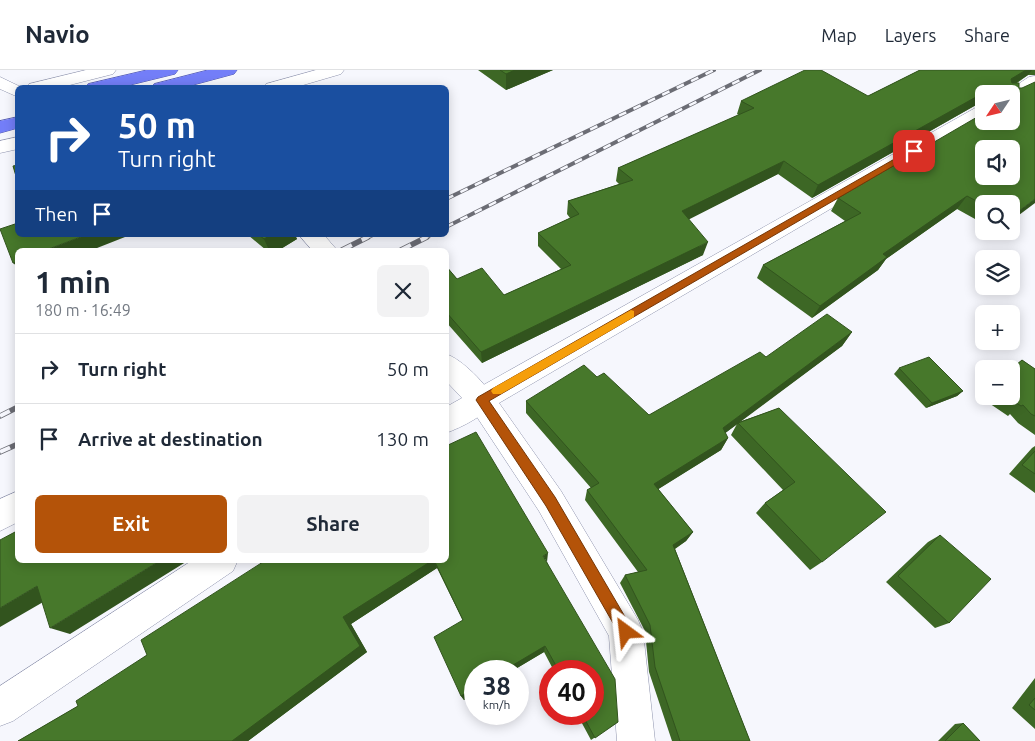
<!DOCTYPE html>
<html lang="en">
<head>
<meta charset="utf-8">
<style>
  :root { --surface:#fff; --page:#f2f2f3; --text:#1f2937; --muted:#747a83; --line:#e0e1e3; --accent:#b45309 }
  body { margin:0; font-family:Ubuntu,sans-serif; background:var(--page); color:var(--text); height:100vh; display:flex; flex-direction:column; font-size:19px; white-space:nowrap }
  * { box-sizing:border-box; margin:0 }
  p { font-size:16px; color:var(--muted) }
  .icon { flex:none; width:28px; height:28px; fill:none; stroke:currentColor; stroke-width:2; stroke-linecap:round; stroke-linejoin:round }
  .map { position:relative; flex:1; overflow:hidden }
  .drawer { position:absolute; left:15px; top:178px; width:434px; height:315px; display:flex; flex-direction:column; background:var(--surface); border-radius:8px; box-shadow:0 2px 12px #0003 }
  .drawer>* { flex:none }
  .banner { position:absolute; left:15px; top:15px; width:434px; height:152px; border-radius:8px; box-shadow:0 2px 12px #0003; background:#1a4fa0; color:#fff; overflow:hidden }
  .needle { width:32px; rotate:235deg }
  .controls { position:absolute; left:975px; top:15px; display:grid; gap:10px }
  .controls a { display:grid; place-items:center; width:45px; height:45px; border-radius:8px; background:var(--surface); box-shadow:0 2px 12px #0003; font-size:25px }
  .speed { position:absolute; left:464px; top:590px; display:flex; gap:10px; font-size:25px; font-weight:700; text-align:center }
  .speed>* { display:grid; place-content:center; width:65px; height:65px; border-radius:50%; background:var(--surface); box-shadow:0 2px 12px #0003; line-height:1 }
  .speed small { font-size:12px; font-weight:400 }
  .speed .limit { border:8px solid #d22; background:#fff; color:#111 }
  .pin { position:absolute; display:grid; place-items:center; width:42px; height:42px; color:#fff; margin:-21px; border-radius:10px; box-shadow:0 2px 8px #0006 }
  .me { position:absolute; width:55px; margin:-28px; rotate:330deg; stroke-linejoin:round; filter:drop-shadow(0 0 4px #0008) }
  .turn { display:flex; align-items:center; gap:18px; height:105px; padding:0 20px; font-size:22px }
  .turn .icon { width:65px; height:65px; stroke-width:2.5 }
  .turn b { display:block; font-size:35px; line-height:42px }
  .then { display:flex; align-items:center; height:48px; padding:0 20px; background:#0003; gap:10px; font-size:19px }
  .round { display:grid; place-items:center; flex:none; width:52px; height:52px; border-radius:8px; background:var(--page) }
  .headline { display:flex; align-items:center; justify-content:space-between; height:85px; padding:0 20px }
  h1 { font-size:30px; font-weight:700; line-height:38px }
  .action { display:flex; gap:10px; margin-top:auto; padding:10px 20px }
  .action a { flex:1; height:58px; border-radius:8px; background:var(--accent); color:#fff; font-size:20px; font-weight:700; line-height:58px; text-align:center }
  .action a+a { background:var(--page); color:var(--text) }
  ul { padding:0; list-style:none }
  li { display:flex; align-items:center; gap:15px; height:70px; padding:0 20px; border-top:1px solid var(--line) }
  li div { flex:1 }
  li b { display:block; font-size:19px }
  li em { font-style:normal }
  header { display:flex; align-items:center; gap:30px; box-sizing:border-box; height:70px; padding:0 25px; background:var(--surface); border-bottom:1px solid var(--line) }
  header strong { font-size:24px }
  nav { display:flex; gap:28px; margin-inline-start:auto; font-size:18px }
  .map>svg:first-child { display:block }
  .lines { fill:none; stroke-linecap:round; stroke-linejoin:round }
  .street-casing { stroke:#8e93ad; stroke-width:1 }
  .secondary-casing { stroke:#8e93ad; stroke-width:1 }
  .highway-casing { stroke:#5259ac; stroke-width:1 }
  .street { fill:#fff; fill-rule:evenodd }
  .secondary { fill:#fff; fill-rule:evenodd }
  .highway { fill:#737ef8; fill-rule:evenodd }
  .rail-far1-casing { stroke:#6c6d75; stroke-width:4 }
  .rail-casing { stroke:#6c6d75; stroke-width:5.5 }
  .rail-far1 { stroke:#f6f7fd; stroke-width:2.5; stroke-dasharray:8; stroke-linecap:butt }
  .rail { stroke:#f6f7fd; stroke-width:4; stroke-dasharray:11; stroke-linecap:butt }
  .wall { fill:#3d6725 }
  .shaded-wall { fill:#32541e }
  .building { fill:#47782b; stroke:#32541e; fill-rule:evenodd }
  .route { fill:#b45309; stroke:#753606 }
  .slow { fill:#f59e0b }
</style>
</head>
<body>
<header>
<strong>Navio</strong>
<nav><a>Map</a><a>Layers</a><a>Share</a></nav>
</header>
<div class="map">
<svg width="1035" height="671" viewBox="0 0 1035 671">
  <rect width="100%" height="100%" fill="#f6f7fd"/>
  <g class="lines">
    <defs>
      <path id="street" d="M299,165H324L337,180H312Z
        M446,284C462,289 487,315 495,330C487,345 462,357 446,363V337L462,328L446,311Z
        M18,421V452L0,461V429Z
        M193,490H238L233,501L13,651L0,656V616Z"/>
      <path id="secondary" d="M86,0H116L113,4L58,18H26L29,14Z
        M316,0H344L341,4L293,18H263L266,14Z
        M1035,6V18L1011,30V24H1003L1029,7Z
        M0,7L23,18H18V27L0,19Z
        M984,36V49L499,333L561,421L638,550L643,562L655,671H617L609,566L539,441L471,338L467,330L471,322L977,37Z
        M18,67V79L0,83V71Z"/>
      <path id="highway" d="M147,0H178L175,4L118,18H85L88,14Z
        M208,0H237L234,4L182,18H151L154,14Z
        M18,47V58L0,63V51Z"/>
    </defs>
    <use href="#street" class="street-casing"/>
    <use href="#secondary" class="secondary-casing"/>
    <use href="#highway" class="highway-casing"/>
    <use href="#street" class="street"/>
    <use href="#secondary" class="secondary"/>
    <use href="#highway" class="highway"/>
    <defs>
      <path id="rail-far1" d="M446,129L714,0
        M446,157L760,0
        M366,168L373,165
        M424,168L431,165"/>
      <path id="rail" d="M342,180L368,167
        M401,180L427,167
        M0,346L18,337
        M0,382L18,374"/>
    </defs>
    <use href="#rail-far1" class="rail-far1-casing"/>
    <use href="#rail" class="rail-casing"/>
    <use href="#rail-far1" class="rail-far1"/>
    <use href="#rail" class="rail"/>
  </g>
  <path class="wall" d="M478,0H553L506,20Z
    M920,0H1035V5H1028L1017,13L1011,134H984V154L957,139L886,189L878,200L812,248L757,208L763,195L845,151L831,141L838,128L984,51L1011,24H984V35H976L812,128L778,104L688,149L703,185L482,293L446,252V196L457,209L504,225L561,199L538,176V163L570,148L567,144L568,131L619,114L616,111L618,98L739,45L737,44L741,31L868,26Z
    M248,165H295L297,169L279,180H266Z
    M852,262L842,276L739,352L779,338L822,492L810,500L756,443L765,433L783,420L731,365L737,354L725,363L728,368L721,380L658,419L693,462L686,471L675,479L750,671H672L649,602L645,561L620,513L625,505L638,502L585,430L587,420L591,418L526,343V331L597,307L649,345L766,287Z
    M1022,290L1035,299V365L1018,353L1010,344L1008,346L980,327L984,324V326H1011V299Z
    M899,298L963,321L957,326L926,338L894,304Z
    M1035,376V423L1009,404L1032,378Z
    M940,465L949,553L935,558L886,512L928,472Z
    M266,490L547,492L618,652L591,670L577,644H592V601H554L544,582L512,601H475V623L464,630L461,626L463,551L437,498L351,554L367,582L248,671H18L78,636L147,585Z
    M1035,608V659L1012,638Z
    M963,653L980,671H938L955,654Z"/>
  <path class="shaded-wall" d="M515,0H553L506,20V4Z
    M1026,0H1032L1028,5L1002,22L1011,9Z
    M985,22L976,35L812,128L818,115Z
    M784,91L778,104L678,155L682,141Z
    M967,126L957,139L886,189L878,200L812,248L820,236L883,184Z
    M1035,129V133L1011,151V147Z
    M86,165H124L125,167L92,180H46Z
    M271,165H295L297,169L279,180H269L264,169Z
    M708,172L703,185L482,293L481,282Z
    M18,191V197L13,193Z
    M852,262L842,276L716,370L723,358Z
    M963,321L957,326L926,338L932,333Z
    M728,368L721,380L649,425L654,414Z
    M693,462L686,471L667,484L673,475Z
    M548,483L547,492L543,486Z
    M161,490H189L70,564L50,558Z
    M433,490H434L437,498L351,554L367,582L248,671H232L343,547Z
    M37,516L57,524L0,557V538Z
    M545,576L544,582L512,601H503Z
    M475,618V623L464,630L461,626Z"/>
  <path class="building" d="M500,0H515L506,4Z
    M805,0H821L868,26L920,0H1026L1011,9L1012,13H1019V18H1022L1035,12V129L1011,147V134H984V135L967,126L883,184L887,187L820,236L763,195L861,143L838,128L984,43V51H1011V24H994V21L985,22L818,115L784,91L682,141L708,172L481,282L446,242V196L457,209L482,198L504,225L571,195L538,163L579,144L568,131L633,110L618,98L754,38L741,31ZM984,79H1011V106H984Z
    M18,95V113L13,96Z
    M18,153V165H86L46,180H18V191L13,193L0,159Z
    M259,165H271L264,169Z
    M827,244L852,262L723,358L728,368L654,414L693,462L673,475L750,671H680L655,597L650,555L625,505L647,500L587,420L599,413L526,331L584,295L597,307L604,303L649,345L760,282L766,287Z
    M929,287L963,321L932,333L899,298Z
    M1022,290L1035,299V346L1031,344L1023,335L1021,336L1006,326H1011V299Z
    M779,338L886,442L822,492L765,433L795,412L738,353Z
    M476,362L548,483L543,486L615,609L618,652L595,668L582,644H592V601H559L545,576L503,601H475V618L461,626L434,567L463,550L434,490H446V376Z
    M1035,381V404L1022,395Z
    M15,462L16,464L18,463V490H161L50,558L37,516L0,538V470Z
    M940,465L991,509L949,553L898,506Z
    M266,490H433L343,547L360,576L232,671H18L78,636L76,631L147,585L141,570Z
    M1035,628V640L1029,635Z
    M963,653L980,671H945Z"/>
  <path class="route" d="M912,79L919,81L489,331L555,427L631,557L633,562L631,567L626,569L621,567L546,436L478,333L476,330L478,327Z"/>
  <path class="slow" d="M631,240L634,241V247L501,324H493L491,321L493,318Z"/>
</svg>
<div class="controls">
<a><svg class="needle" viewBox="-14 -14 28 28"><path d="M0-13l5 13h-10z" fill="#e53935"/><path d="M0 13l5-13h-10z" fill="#747a83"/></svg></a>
<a><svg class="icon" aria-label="sound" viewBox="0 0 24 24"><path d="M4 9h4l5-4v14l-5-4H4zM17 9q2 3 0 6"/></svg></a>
<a><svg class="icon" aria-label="search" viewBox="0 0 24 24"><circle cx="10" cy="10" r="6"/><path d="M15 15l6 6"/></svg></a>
<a><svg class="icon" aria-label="layers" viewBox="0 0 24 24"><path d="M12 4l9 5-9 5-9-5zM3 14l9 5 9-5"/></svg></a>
<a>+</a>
<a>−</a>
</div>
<div class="speed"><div>38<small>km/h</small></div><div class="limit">40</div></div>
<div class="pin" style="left:914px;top:81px;background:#d93025"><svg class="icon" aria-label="arrive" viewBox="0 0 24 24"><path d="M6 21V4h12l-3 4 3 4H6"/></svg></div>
<svg class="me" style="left:626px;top:562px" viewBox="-20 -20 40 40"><path d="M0-17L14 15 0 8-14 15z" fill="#b45309" stroke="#fff" stroke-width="4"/></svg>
<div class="banner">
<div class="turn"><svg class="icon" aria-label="right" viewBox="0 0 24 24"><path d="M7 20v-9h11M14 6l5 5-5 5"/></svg><div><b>50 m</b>Turn right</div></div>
<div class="then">Then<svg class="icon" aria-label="arrive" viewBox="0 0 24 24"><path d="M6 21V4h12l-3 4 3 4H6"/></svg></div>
</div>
<section class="drawer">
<div class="headline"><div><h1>1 min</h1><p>180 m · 16:49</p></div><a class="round"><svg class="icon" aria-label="close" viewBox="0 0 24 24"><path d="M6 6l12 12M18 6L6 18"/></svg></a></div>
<ul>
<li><svg class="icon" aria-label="right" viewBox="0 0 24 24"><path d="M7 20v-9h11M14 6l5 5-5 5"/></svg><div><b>Turn right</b></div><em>50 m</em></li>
<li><svg class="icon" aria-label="arrive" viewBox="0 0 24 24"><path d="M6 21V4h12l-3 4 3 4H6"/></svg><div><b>Arrive at destination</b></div><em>130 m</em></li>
</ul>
<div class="action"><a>Exit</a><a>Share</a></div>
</section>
</div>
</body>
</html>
